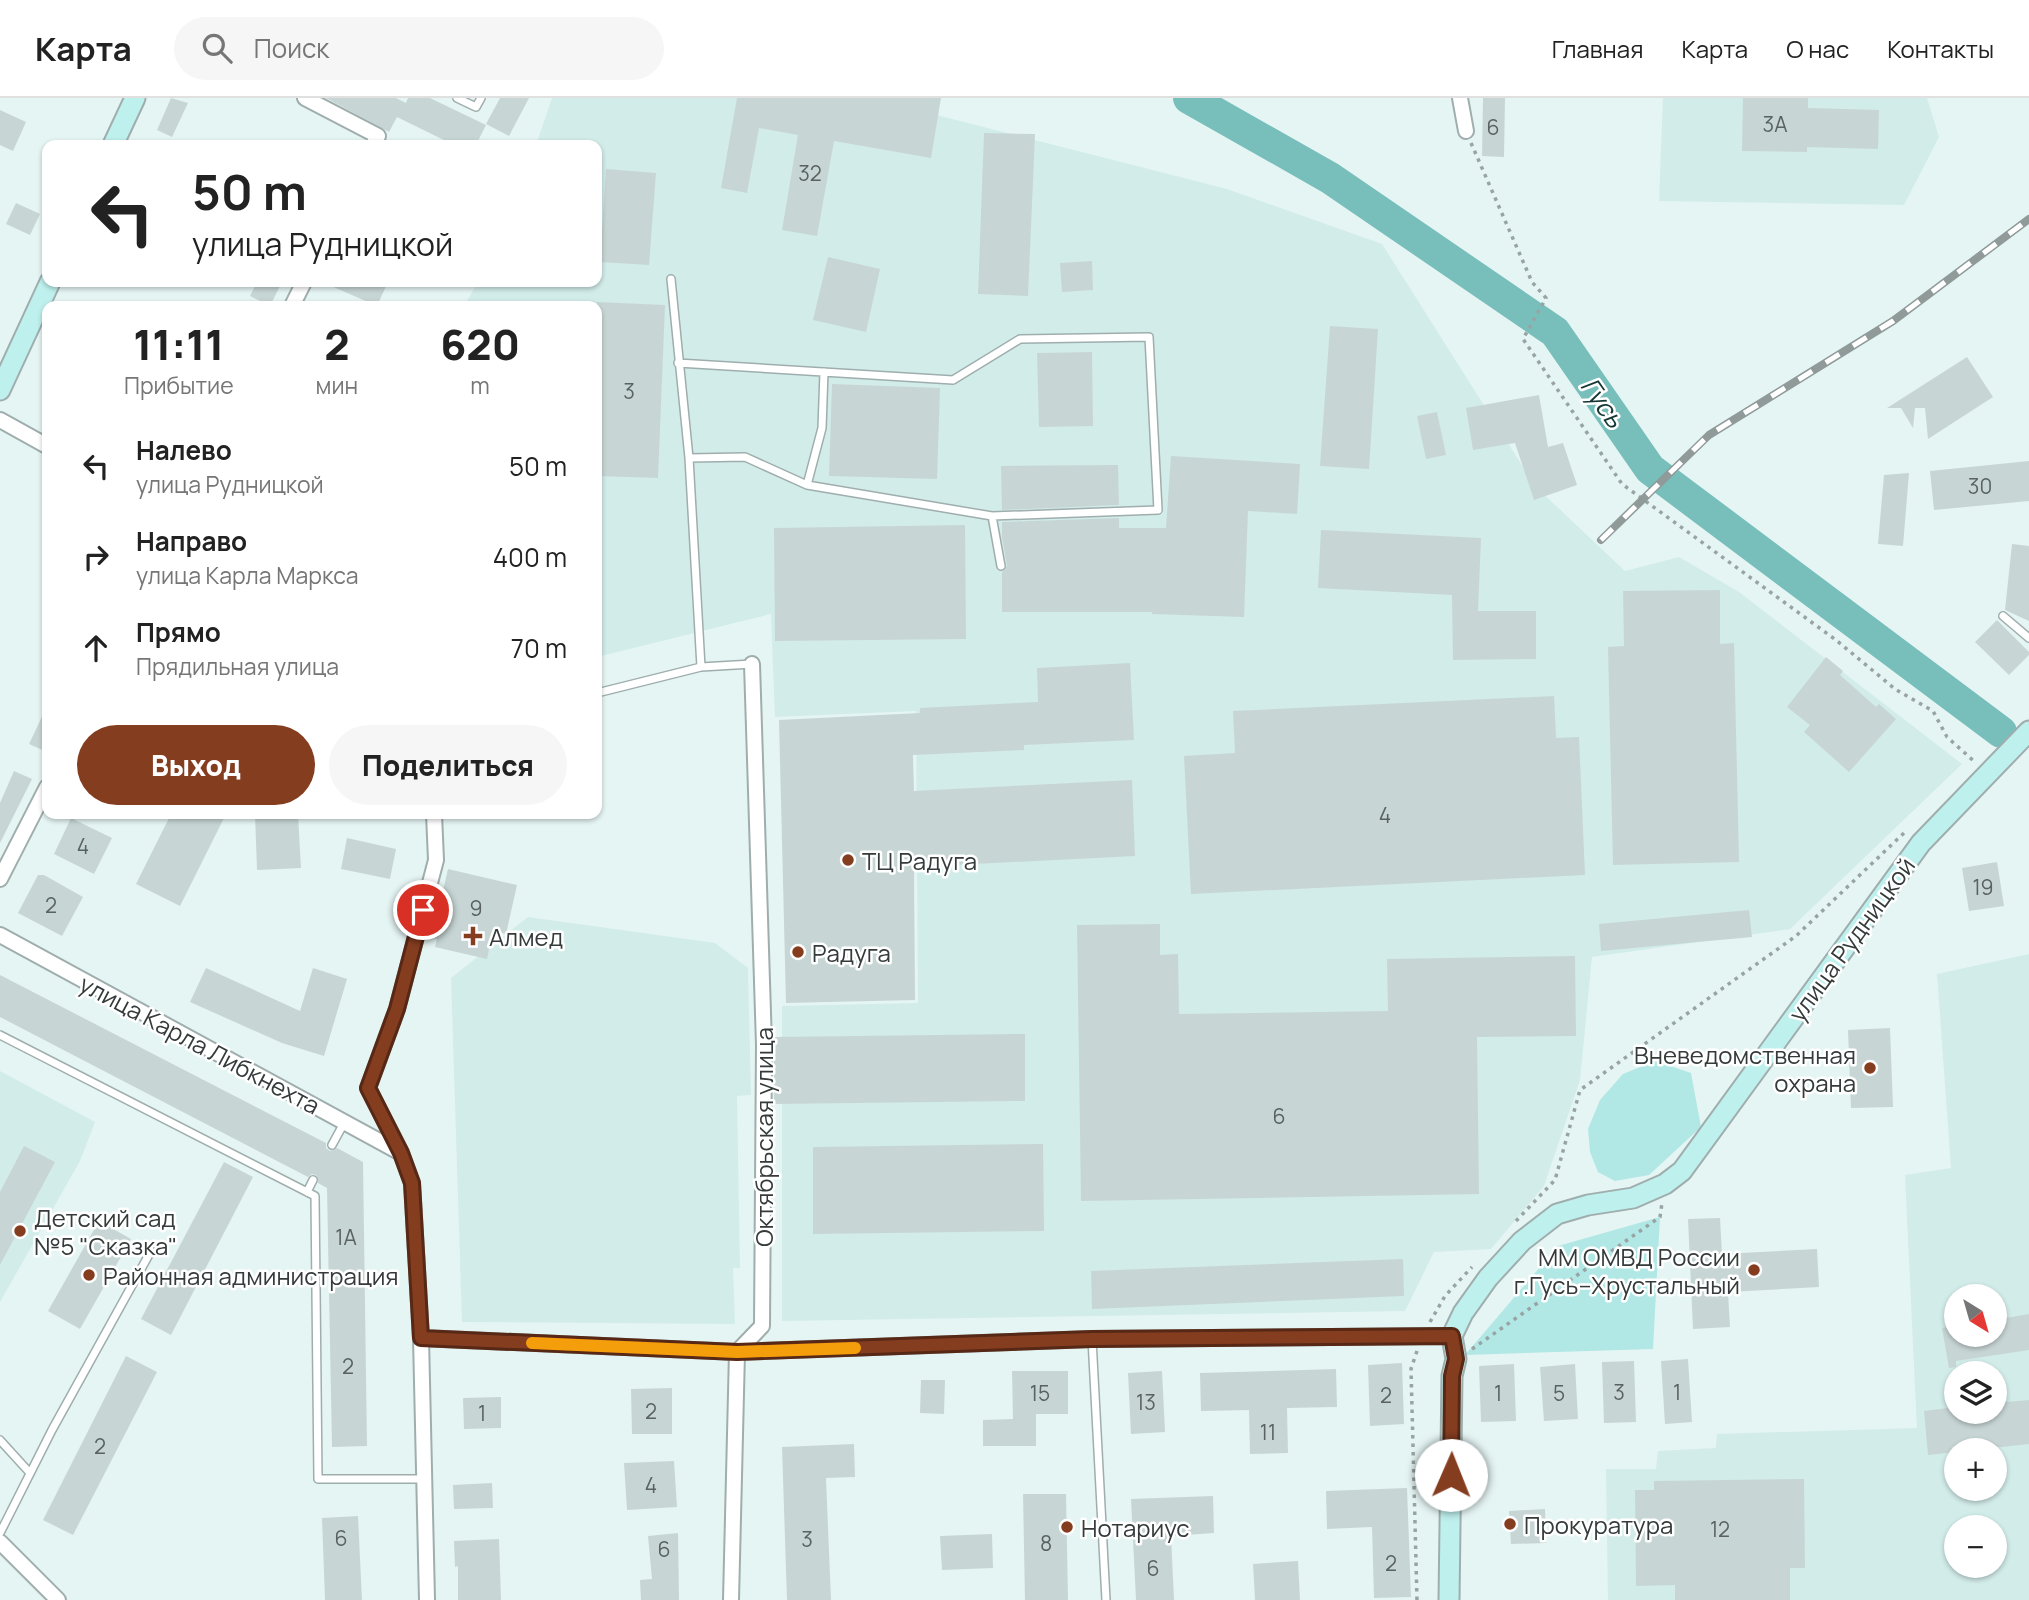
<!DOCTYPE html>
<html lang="ru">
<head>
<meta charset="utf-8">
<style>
  :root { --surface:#fff; --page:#f6f6f6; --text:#222; --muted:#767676; --line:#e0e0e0; --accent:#853d20 }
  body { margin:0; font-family:Manrope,sans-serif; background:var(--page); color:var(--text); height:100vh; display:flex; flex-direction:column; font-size:26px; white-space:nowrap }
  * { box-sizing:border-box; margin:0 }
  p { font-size:23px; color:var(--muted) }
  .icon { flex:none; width:38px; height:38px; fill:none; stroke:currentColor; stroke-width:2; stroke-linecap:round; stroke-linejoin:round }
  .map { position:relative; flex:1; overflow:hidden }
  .drawer { position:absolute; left:42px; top:203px; width:560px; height:518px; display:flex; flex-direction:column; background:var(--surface); border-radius:14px; box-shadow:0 2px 5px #0004 }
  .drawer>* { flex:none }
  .top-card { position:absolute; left:42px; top:42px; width:560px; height:147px; border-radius:14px; box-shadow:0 2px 5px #0004; background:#fff; color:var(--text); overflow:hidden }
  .needle { width:46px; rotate:143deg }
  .tools { position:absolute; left:1944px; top:1186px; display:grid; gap:14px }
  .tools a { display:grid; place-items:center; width:63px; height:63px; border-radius:50%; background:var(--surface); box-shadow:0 2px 5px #0004; font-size:35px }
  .pin { position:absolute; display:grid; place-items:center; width:60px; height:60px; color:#fff; margin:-30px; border:4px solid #fff; border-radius:50%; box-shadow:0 2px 7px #0007 }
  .me { position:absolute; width:77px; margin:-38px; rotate:1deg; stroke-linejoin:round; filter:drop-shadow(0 0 5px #0008) }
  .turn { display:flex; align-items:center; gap:24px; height:147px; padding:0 35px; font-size:32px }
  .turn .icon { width:91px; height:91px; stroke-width:2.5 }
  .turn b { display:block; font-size:49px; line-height:60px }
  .eta { display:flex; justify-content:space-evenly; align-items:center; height:119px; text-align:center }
  .eta b { font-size:42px; font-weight:800; line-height:49px }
  .primary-button { display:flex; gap:14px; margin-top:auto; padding:14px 35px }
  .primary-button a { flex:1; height:80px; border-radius:42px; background:var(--accent); color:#fff; font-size:28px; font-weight:800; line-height:80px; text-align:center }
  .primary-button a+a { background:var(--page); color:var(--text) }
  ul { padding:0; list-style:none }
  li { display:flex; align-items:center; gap:21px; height:91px; padding:0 35px }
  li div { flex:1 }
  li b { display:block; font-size:26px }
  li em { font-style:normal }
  header { display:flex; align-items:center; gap:42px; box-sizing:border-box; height:98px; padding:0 35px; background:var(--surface); border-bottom:2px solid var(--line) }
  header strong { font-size:33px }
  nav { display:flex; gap:38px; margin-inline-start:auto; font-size:24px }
  .search { width:490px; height:63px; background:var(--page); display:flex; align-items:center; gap:18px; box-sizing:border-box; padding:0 24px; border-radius:38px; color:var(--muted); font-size:26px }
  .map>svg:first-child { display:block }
  .built { fill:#d2ecea; fill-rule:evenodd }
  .green { fill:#b1e7e4 }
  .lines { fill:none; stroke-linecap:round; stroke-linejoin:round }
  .river { stroke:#78bfbc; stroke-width:32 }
  .building { fill:#c7d6d5 }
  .lane-casing { stroke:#9faead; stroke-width:10 }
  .street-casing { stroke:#9faead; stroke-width:18 }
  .secondary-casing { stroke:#9faead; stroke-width:23 }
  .path { stroke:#98a4a3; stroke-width:3.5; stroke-dasharray:3.5 5; stroke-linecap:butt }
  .lane { stroke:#fff; stroke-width:7 }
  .street { stroke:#fff; stroke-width:14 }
  .secondary { stroke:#bef0ee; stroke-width:19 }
  .rail-casing { stroke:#8f9a99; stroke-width:8 }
  .rail { stroke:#fff; stroke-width:5; stroke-dasharray:16; stroke-linecap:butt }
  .route-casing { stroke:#562815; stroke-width:18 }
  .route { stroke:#853d20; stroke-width:12 }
  .slow { stroke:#f59e0b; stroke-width:12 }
  .poi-dot { fill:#853d20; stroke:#fff; stroke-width:2.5 }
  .labels { text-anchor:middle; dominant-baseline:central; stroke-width:5; stroke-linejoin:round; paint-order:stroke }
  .number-label { font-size:21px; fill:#596261 }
  .poi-label { font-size:24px; fill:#343b3a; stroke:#fff; text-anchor:start }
  .street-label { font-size:24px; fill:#343b3a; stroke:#fff }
  .water-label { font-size:26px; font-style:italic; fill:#143736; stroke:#fff }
</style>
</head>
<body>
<header>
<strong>Карта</strong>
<div class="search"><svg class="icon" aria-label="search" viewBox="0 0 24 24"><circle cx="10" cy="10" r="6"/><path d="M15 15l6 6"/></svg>Поиск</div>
<nav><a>Главная</a><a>Карта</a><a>О нас</a><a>Контакты</a></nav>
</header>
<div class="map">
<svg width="2029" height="1502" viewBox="0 0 2029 1502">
  <rect width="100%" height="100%" fill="#e5f5f4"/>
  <path class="built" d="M552,0H870L1227,91L1382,146L1535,388L1625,473L1679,459L1739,494L1962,666L1790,831L1592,859L1580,982L1544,1088L1491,1151L1434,1154L1405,1213L782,1223V908L918,905L916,613L775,619L771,516L597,559V208H464L478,184H597V47H536Z
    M1663,0H1927L1939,39L1904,107L1659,103Z
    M528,819L715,845L748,870L751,997L737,998L740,1170H733L735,1226L462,1224L451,880Z
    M2029,856V1502H1608L1606,1371H1656L1658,1353L1716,1350L1717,1336L1917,1330L1905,1077L1951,1070L1937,876ZM1956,1199H1995V1237H1956ZM1956,1276H1995V1314H1956ZM1956,1353H1995V1391H1956ZM1956,1430H1995V1468H1956Z
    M0,973L95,1024L80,1063L0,1204Z"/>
  <path class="green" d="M1655,963L1691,975L1701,1029L1649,1077L1615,1083L1598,1074L1590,1054L1588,1031L1600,1002L1623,976Z
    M1660,1119L1653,1251L1465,1257L1558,1148Z"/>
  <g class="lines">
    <path class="river" d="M1189,0L1330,80L1555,234L1650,371L2001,634"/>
  </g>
  <path class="building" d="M171,0L188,5L172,39L157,32Z
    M326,0H396L406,5L408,0H430L486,27L476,47H454L397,19L389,34Z
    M500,0H529L509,38L486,26Z
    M737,0H941L931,60L834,43L817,138L782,132L798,37L759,30L747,95L721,90Z
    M1483,0H1505L1504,59L1482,58Z
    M1743,0H1808V10L1879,12L1878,51L1807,49V54L1742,53Z
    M0,12L26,24L13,53L0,47Z
    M984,35L1035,36L1028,198L978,196Z
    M606,71L656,75L649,167L600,164Z
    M16,105L40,116L30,137L6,126Z
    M828,159L880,171L866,234L813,222Z
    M1092,163L1093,192L1062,194L1060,165Z
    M257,184H282L270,208L250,198Z
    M322,184H388L377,208Z
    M597,204L665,207L658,380L597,378Z
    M1330,228L1378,231L1369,371L1320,368Z
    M1092,254L1093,328L1039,329L1037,255Z
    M1967,259L1993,299L1928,341L1925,310H1915L1913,330L1901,310H1887Z
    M832,286L940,290L937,381L829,378Z
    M1539,297L1548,349L1563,345L1577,387L1534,402L1515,345L1473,352L1466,310Z
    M1437,314L1446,357L1426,361L1417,318Z
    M1171,358L1300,366L1297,416L1248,413L1244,519L1152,516V514H1002V474L1007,468L1002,439V424L1119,420V430H1166Z
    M2029,363V403L1934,412L1930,373Z
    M1118,367L1119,407L1002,412L1001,368Z
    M1909,375L1903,448L1878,446L1884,377Z
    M965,427L966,541L775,543L774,430Z
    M1321,432L1481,440L1478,513H1536V561L1453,562L1452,497L1318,490Z
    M2012,446L2029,448V523L2005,512Z
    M1720,492V546L1734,545L1739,764L1613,767L1608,549L1624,548L1623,493Z
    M1997,522L2029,554V557L2009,577L1975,544Z
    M1826,559L1843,573L1840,577L1876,609L1879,606L1896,621L1849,674L1804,634L1810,627L1787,609Z
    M1130,565L1134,642L1024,647V652L913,657L914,693L1132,682L1135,758L914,769L915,902L786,905L779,622L920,615V610L1038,604L1037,570Z
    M1554,598L1556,640L1579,639L1585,777L1191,796L1184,658L1235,655L1233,613Z
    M47,608V654L29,646Z
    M14,673L32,681L0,745V705Z
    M171,716H226L180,808L136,786Z
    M255,716H298L301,770L257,772Z
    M71,720L112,740L94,776L54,756Z
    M347,740L396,751L390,781L341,771Z
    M1997,764L2004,808L1969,813L1962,770Z
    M448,771L517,787L506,836L493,833L487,861L435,849L437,841L432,840Z
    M38,777H44L83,799L62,838L18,815Z
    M1749,812L1752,839L1601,853L1599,826Z
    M1160,826V857L1178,856L1179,916L1388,913L1387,861L1575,858L1576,938L1477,939L1479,1096L1081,1103L1077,827Z
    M206,870L300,913L313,870L347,881L324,958L282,945L190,904Z
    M0,877L326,1045V1050L330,1053L337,1050L363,1064L367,1348L332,1349L327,1090L318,1085L316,1077L312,1076L308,1079L0,919Z
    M1890,930L1893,1009L1851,1010L1848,932Z
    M1025,936V1003L774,1006V939Z
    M1043,1046L1044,1133L813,1136V1049Z
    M24,1048L55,1064L0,1167V1094Z
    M224,1064L253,1079L171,1237L141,1221Z
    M1720,1120L1722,1156L1817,1151L1819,1189L1728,1194L1730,1229L1693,1231L1688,1121Z
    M99,1123L131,1141L80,1231L48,1213Z
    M1403,1161L1404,1198L1092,1211L1091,1173Z
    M2029,1216V1252L1956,1263V1269L1949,1270L1942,1230L1956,1228V1237H1995V1222Z
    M126,1258L157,1274L73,1437L43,1422Z
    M1688,1261L1692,1324L1665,1326L1661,1263Z
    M1634,1263L1636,1324L1604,1325L1602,1264Z
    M1402,1265L1404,1326L1370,1328L1368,1267Z
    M1514,1266L1516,1323L1481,1324L1479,1268Z
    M1575,1266L1578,1321L1544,1323L1540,1269Z
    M1336,1271L1337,1309L1287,1310L1288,1355L1250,1356L1249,1312L1201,1313L1200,1275Z
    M1012,1273H1068V1316H1036V1348H983V1322L1013,1321Z
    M1162,1273L1165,1334L1131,1336L1128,1275Z
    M921,1282H945L944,1316L920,1315Z
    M672,1290V1336H632L631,1291Z
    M501,1299V1330L464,1331L463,1300Z
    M2029,1302V1346L1928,1357L1924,1313L1956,1309V1314H1995V1305Z
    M854,1346L855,1379L826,1380L831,1502H787L782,1349Z
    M674,1363L677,1409L627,1412L624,1365Z
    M1804,1381L1805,1470H1790V1502H1675V1487L1636,1488L1635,1392H1654V1383Z
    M492,1385L493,1410L454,1411L453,1387Z
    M1407,1390L1411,1499L1374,1500L1372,1429L1327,1431L1326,1393Z
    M1023,1396H1066L1068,1502H1025Z
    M1213,1398L1214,1435L1171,1438L1174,1502H1136L1131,1401Z
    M1545,1411L1546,1445L1511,1446L1509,1413Z
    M358,1418L362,1502H325L322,1420Z
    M678,1435L679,1502H641L640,1482L652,1481L648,1438Z
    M992,1436L993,1470L942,1472L940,1438Z
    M499,1441L501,1502H458V1468L455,1469L454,1443Z
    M1298,1463L1300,1502H1255L1253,1466Z"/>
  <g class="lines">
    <defs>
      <path id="lane" d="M457,0L476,9L481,0
        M671,181L689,360L701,569
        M678,265L953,282L1020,241L1149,239L1158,412L992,418L1001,468
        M689,360L745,359L807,387L992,418
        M807,387L822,330L824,274
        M2003,518L2029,540
        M597,595L701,569L752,566
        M0,937L315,1098L318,1381H424
        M332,1047L344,1025
        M307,1094L313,1082
        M1092,1241L1106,1502
        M0,1342L30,1375
        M0,1435L52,1332L151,1153"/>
      <path id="street" d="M305,0L378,38L373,47
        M1460,0L1466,33
        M292,208L304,184
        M0,322L47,348
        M0,781L47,689
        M0,837L401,1055
        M421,1240L737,1254L1092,1241L1452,1238
        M0,1444L58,1502
        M427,1502L421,1240L412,1085L401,1055L368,990L397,911L436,762L434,716
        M731,1502L737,1254L762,1228L764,947L752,566"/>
      <path id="secondary" d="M113,47L135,0
        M0,292L50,184
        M1449,1502L1452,1278L1456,1261L1452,1238L1463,1215L1488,1180L1522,1143L1557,1116L1588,1107L1633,1100L1665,1086L1682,1073L1921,745L2029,633"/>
    </defs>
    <use href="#lane" class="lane-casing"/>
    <use href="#street" class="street-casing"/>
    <use href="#secondary" class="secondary-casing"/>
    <path class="path" d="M1471,45L1532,184L1546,200L1523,241L1622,386L1836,542L1895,591L1933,613L1947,639L1976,665
      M1516,1123L1555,1082L1580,992L1796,838L1905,734
      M1430,1224L1445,1198L1472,1169
      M1472,1251L1660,1119L1662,1105
      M1417,1253L1411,1271L1417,1502"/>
    <use href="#lane" class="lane"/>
    <use href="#street" class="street"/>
    <use href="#secondary" class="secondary"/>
    <defs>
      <path id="rail" d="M1601,442L1709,337L1893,223L2029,121"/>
    </defs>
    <use href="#rail" class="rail-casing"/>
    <use href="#rail" class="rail"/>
  </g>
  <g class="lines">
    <defs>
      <path id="route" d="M423,812L397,911L368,990L401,1055L412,1085L421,1240L737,1254L1092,1241L1452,1238L1456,1261L1452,1278L1451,1377"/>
    </defs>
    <use href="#route" class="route-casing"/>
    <use href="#route" class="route"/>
    <path class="slow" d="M532,1245L737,1254L855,1250"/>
  </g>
  <g class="poi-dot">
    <circle cx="848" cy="762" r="7"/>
    <path d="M469.5 827.5h7v7h7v7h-7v7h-7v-7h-7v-7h7z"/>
    <circle cx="798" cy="854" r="7"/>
    <circle cx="1870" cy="970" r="7"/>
    <circle cx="20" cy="1133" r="7"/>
    <circle cx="1754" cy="1172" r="7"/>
    <circle cx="89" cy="1177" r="7"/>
    <circle cx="1510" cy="1426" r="7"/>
    <circle cx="1067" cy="1429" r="7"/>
  </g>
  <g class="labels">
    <g class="number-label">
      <text x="1775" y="26">3А</text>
      <text x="1493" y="29">6</text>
      <text x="810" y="75">32</text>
      <text x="629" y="293">3</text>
      <text x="1980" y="388">30</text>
      <text x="1385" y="717">4</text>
      <text x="83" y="748">4</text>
      <text x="1983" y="789">19</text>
      <text x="51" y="807">2</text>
      <text x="476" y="810">9</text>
      <text x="1279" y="1018">6</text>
      <text x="346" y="1139">1А</text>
      <text x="348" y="1268">2</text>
      <text x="1619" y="1294">3</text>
      <text x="1677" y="1294">1</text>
      <text x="1040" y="1295">15</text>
      <text x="1498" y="1295">1</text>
      <text x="1559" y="1295">5</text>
      <text x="1386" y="1297">2</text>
      <text x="1146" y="1304">13</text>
      <text x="651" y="1313">2</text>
      <text x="482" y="1315">1</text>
      <text x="1268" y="1334">11</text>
      <text x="100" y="1348">2</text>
      <text x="651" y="1387">4</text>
      <text x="1720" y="1431">12</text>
      <text x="341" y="1440">6</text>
      <text x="807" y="1441">3</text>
      <text x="1046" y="1445">8</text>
      <text x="664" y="1451">6</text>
      <text x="1391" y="1465">2</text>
      <text x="1153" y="1470">6</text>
    </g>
    <g class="poi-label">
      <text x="862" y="762">ТЦ Радуга</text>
      <text x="489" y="838">Алмед</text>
      <text x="812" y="854">Радуга</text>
      <text x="1856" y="956" text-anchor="end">Вневедомственная<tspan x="1856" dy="28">охрана</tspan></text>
      <text x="34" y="1119">Детский сад<tspan x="34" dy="28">№5 "Сказка"</tspan></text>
      <text x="1740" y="1158" text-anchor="end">ММ ОМВД России<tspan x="1740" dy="28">г.Гусь–Хрустальный</tspan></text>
      <text x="103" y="1177">Районная администрация</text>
      <text x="1524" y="1426">Прокуратура</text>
      <text x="1081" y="1429">Нотариус</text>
    </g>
    <g class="street-label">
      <text transform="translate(1851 841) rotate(-54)">улица Рудницкой</text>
      <text transform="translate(200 946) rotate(28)">улица Карла Либкнехта</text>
      <text transform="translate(763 1039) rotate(-90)">Октябрьская улица</text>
    </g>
    <g class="water-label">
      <text transform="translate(1603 304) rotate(55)">Гусь</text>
    </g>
  </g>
</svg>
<div class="tools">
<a><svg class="needle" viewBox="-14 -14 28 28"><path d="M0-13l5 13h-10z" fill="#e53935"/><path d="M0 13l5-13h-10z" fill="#767676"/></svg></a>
<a><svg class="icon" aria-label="layers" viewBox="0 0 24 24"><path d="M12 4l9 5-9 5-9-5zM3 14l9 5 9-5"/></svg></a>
<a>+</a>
<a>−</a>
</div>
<div class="pin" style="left:423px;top:812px;background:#d93025"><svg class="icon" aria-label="arrive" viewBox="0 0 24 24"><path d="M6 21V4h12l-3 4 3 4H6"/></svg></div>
<svg class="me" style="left:1451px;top:1377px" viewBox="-20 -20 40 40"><circle r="19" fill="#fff"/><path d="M0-13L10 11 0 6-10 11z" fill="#853d20"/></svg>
<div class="top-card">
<div class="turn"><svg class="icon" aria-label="left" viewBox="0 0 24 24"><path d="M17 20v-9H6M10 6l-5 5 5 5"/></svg><div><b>50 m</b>улица Рудницкой</div></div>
</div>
<section class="drawer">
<div class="eta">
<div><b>11:11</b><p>Прибытие</p></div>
<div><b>2</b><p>мин</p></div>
<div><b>620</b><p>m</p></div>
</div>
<ul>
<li><svg class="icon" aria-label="left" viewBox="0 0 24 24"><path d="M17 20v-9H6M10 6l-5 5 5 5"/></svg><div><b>Налево</b><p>улица Рудницкой</p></div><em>50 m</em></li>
<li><svg class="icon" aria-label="right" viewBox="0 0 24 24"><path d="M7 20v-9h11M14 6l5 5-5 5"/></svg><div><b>Направо</b><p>улица Карла Маркса</p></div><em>400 m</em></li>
<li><svg class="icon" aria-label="ahead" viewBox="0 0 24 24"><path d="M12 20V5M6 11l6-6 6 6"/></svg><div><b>Прямо</b><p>Прядильная улица</p></div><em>70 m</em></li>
</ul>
<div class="primary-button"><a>Выход</a><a>Поделиться</a></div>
</section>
</div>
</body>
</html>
